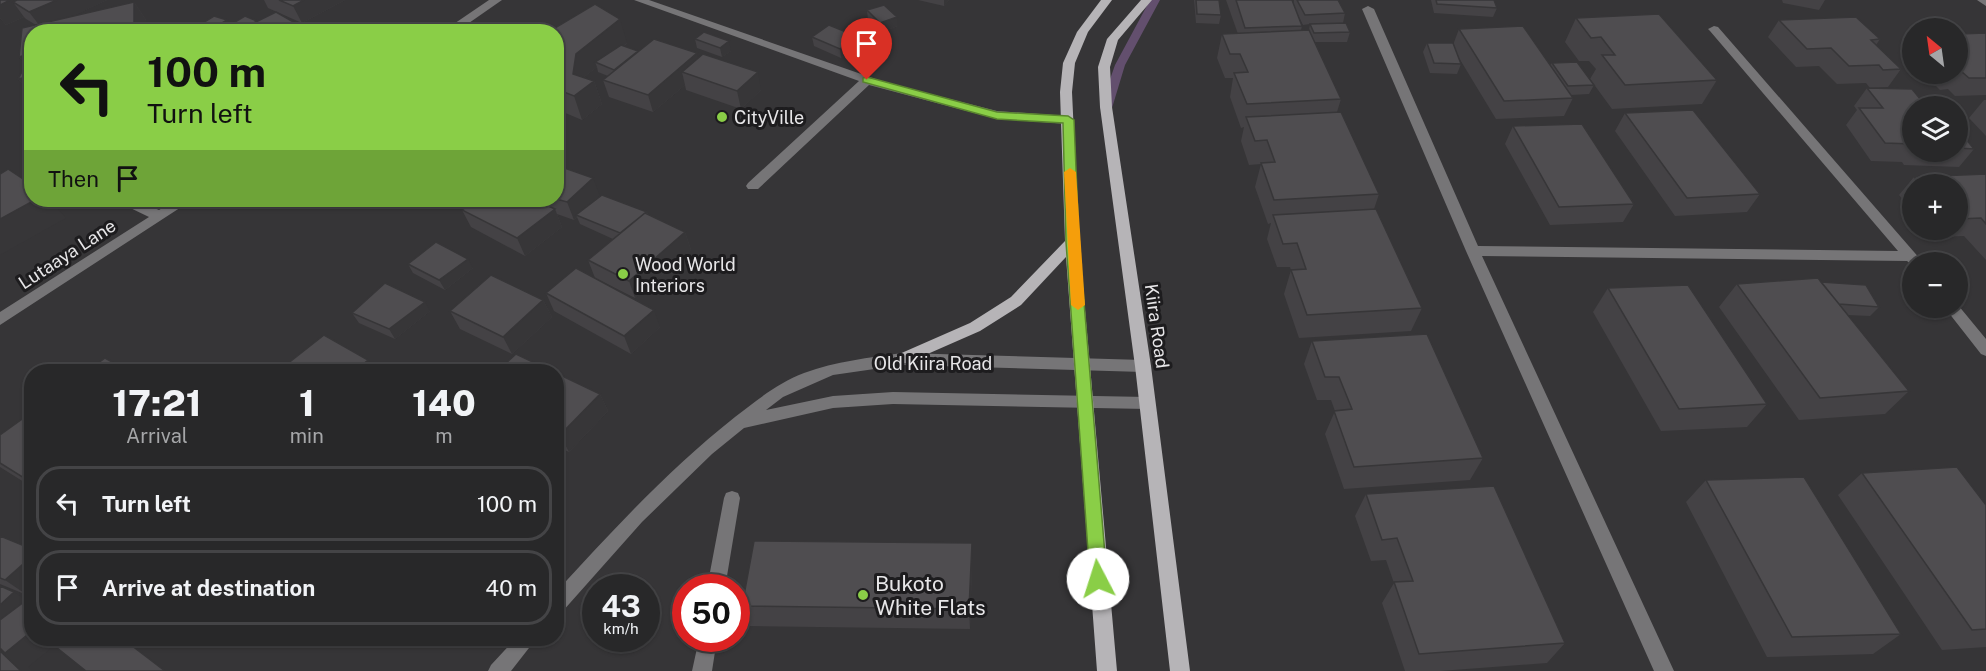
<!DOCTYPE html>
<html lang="en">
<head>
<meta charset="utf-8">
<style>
  :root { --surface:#282829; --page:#343435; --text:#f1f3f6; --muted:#a5a6a8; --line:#444446 }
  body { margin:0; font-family:"Public Sans",sans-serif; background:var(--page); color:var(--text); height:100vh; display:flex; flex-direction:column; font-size:22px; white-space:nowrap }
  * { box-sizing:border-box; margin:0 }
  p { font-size:20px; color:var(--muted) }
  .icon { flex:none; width:33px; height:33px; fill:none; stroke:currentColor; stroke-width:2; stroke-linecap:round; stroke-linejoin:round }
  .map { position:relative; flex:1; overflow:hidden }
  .sheet { position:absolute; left:24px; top:364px; width:540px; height:282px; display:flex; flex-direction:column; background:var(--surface); border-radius:24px; box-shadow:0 2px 4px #0004,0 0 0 2px var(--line) }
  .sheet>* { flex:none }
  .banner { position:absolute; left:24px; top:24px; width:540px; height:183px; border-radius:24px; box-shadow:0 2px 4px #0004,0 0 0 2px var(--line); background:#8ace47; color:#111; overflow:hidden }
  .needle { width:39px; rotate:331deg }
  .controls { position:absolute; left:1902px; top:18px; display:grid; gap:12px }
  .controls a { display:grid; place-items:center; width:66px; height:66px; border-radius:50%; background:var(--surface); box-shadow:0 2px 4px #0004,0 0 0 2px var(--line); font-size:30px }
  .speed { position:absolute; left:582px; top:574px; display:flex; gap:12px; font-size:30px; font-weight:700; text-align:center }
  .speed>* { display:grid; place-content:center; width:78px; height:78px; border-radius:50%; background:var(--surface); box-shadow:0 2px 4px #0004,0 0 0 2px var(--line); line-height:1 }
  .speed small { font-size:15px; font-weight:400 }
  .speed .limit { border:9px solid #d22; background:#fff; color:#111 }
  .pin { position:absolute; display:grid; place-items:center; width:51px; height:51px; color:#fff; margin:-62px -26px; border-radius:50% 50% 50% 0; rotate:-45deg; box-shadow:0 0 6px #0007 }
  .pin .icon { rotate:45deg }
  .me { position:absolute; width:66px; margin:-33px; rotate:355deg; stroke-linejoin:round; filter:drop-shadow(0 0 4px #0008) }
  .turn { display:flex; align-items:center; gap:21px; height:126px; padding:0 24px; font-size:27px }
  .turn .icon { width:78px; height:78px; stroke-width:2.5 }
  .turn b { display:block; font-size:42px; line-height:51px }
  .then { display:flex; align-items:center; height:57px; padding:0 24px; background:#0003; gap:12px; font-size:22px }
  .eta { display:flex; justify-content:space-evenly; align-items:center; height:102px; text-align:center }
  .eta b { font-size:36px; font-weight:800; line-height:42px }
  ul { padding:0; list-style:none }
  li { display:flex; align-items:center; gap:18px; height:75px; margin:0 12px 9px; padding:0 12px; border:3px solid var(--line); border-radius:24px }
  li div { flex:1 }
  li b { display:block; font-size:22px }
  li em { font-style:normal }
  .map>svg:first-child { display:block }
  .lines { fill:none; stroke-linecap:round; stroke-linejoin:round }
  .stream { fill:#634f6e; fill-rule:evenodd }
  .minor { fill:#767577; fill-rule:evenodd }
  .major { fill:#b6b4b7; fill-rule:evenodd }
  .wall { fill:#444245; fill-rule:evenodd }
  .shaded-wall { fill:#373638 }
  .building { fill:#4f4d50; stroke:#373638; stroke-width:1.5 }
  .route { fill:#8ace47; stroke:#5a862e; stroke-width:1.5 }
  .slow { fill:#f59e0b }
  .poi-dot { fill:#8ace47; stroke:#1d1c1e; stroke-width:2 }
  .labels { text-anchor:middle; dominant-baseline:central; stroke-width:6; stroke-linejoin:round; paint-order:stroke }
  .poi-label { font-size:18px; fill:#e7e6e8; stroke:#1d1c1e; text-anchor:start }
  .street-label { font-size:18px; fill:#e7e6e8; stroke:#1d1c1e }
  .near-poi-label { font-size:21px; fill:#e7e6e8; stroke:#1d1c1e; text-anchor:start }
</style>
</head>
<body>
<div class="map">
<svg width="1986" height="671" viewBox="0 0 1986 671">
  <rect width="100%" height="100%" fill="#363537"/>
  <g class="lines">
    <path class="stream" d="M1150,0H1160L1125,65L1112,108L1106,111L1102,110L1100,108L1115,65Z"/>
    <path class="minor" d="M489,0H502L456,32H442Z
      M634,0H649L887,83L997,111L1068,116L1074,120L1068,124L997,119L869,85L758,189H748L746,186L748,183L859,81Z
      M1977,0H1986V6Z
      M1368,6L1374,9L1478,246L1898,251L1710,31L1708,29L1714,26L1718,27L1921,260L1920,262H1912V265L1907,261L1482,256L1674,671H1654L1466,251L1362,9Z
      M119,200H135L159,210L176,200H192L0,325V312L149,217L120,203Z
      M1958,305L1986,339V356L1981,354L1945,308H1958Z
      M902,353L1143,360L1148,362L1151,366L1148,370L1143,372L902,365L833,375L783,397L766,410L833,396L893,392L1147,397L1153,399L1155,403L1153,407L1147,409L893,404L833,408L744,428L712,454L642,522L562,612L556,614V592C613,530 669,469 735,417C757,400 778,383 804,373C836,361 869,358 902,353Z
      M732,491L738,493L740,498L725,588H707L724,498L726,493Z
      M515,639H536L511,671H488L491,665Z
      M699,639H717L712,671H692Z"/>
    <path class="major" d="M1101,0H1112L1088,32L1075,63L1072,92L1079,242L1117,671H1097L1066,257L1021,305L980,331L907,363H897L894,359L897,355L970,323L1011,297L1065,241L1060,92L1063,63L1077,32Z
      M1141,0H1152L1118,40L1110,67L1112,107L1151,366L1190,671H1170L1135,366L1100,107L1098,67L1107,39Z"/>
  </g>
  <path class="wall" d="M0,0H107L70,17L134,2L146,20V32H32V95L18,79L26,65L19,57L22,28L36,25L26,19L24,17L6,25L0,18Z
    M264,0H345L302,23L268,8Z
    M918,0H949L944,6Z
    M1194,0H1219L1221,15L1219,24L1196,23Z
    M1226,0H1292L1293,4L1294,0H1338L1345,13L1343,23L1320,24L1350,32L1347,42H1315L1341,99L1337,112L1379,194L1374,209L1422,308L1411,331L1299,338L1284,294L1291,270L1290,267H1277L1267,239L1271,223L1268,224L1255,187L1261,164L1249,165L1241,141L1244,127L1241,128L1230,97L1233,78H1225L1217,58L1222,34H1238ZM1297,13L1303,25L1310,24L1309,30H1301L1302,26Z
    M1431,0H1494L1497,8L1493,17L1434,13Z
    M1782,0H1825L1819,10L1783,3Z
    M867,10L898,26L881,32L868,20Z
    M1576,18L1717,80L1702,104L1612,109L1590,79L1596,69L1589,61H1579L1565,42Z
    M1779,20L1880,39L1876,45L1901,69L1888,87L1870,88L1866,83L1837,84L1819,66L1796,67L1768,37Z
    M1459,29L1550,65L1552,63L1594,85L1589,94L1571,95L1573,98L1564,116L1496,119L1456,53L1461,64L1457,74L1430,73L1423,52L1427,43L1453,45Z
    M556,32L627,43L624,46L638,51L699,58L761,90L741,109L686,90L685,85L653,112L609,97L603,80L608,76L598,72L597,67L584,77L594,81L602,104L582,120L556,109Z
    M1986,33V95L1955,96L1948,89L1940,90L1924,74H1958V34Z
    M812,37L857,46L841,58L814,46Z
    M695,39L731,51L722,57L697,48Z
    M1867,88L1912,106V152H1958V129L1974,149L1959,167L1904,165L1902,162L1871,161L1846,125L1857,110L1854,106Z
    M1984,100H1986V136L1969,118Z
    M1625,113L1760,194L1747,212L1675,216L1615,131Z
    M1513,126L1634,204L1623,222L1550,225L1505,144Z
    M556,165L600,196L647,212L648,215L685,232L691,250L635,298L595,278L588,260L613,239L580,224L577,217L574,220L557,214L562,227L525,256L471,227L462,210L476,200H556Z
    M1986,174V260L1964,236L1938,237L1931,230H1958V184H1912V210L1899,195L1914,177Z
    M408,264L473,268L445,290L413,273Z
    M1821,282L1879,307L1870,316L1847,315L1909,391L1885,414L1799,420L1719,307L1737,284Z
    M1608,288L1767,404L1747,427L1661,431L1593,312Z
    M546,293L660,327L631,354L554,311Z
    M543,300L552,317L512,354L460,329L450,311Z
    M430,311L395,339L359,323L352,313Z
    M1312,341L1483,458L1470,480L1344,489L1325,434L1335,411L1331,400H1317L1304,364Z
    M556,373L600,394L608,411L569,452L556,446Z
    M32,412V487L0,467V435Z
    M1862,473L1986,505V647L1942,650L1838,495Z
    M1706,480L1901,634L1873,654L1767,657L1686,502Z
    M1366,494L1565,643L1547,663L1440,671H1405L1382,603L1394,583L1386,560L1371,561L1355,516Z
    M0,536L32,549V591L27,595L0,584Z
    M972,543V565L970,629L750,626L742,606Z
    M275,639H294L287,646Z"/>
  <path class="shaded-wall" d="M10,0H107L43,30L29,12L13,2L24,17L6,25L0,18V5Z
    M304,0H345L302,23L293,6Z
    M944,0H949L944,6Z
    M134,2L146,20V32H124Z
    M897,17L898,26L881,32L880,23Z
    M620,19L627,43L600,64L595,62L597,67L584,77L594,81L602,104L582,120L574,96L573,74L576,54Z
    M227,20L233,29L229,32H207Z
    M856,36L857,46L841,58L840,49Z
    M729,41L731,51L722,57L720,48Z
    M32,53V73L19,57Z
    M697,53L701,70L682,72L685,85L653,112L648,95Z
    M758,72L761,90L741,109L737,91Z
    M32,76V95L18,79Z
    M593,178L600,196L576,215L577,217L574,220L567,202Z
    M35,200H49L66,218L0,255V219Z
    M555,209L562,227L525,256L517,238Z
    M685,232L691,250L635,298L629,281Z
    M468,259L473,268L445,290L439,280Z
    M543,300L552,317L512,354L503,337Z
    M425,302L430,311L395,339L389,329Z
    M654,310L660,327L631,354L624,336Z
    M368,360L377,372H354Z
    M600,394L608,411L569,452L560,435Z
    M972,543V565L970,629L969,609Z
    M32,556V591L27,595L5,580Z
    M14,592L32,604L0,642V605Z
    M32,631V639H62L28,667L32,671H0V647Z
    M280,639H294L287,646Z"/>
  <path class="building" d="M0,0H10L0,5Z
    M17,0H57L29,12L13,2Z
    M279,0H304L293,6Z
    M1196,0H1219L1221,15L1197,14Z
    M1236,0H1292L1302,26L1245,28Z
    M1297,0H1338L1345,13L1305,15Z
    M1436,0H1494L1497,8L1437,4Z
    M134,2V29L124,32H32V53L19,57L22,28Z
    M595,4L620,19L576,54L573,74L594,81L574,96L556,89V32H548Z
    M884,5L897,17L880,23L867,10Z
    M276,12L311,32H243L240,30Z
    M1659,14L1717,80L1625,85L1602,55H1615L1601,37L1591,38L1576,18Z
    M214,16L227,20L207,32H188Z
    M245,16L257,21L240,30H241L239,32H218Z
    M1856,17L1880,39L1871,40L1901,69L1883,70L1879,65L1849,66L1831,48L1807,49L1779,20Z
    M1346,23L1350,32L1314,33L1310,24Z
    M500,25L523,32H489Z
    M829,25L856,36L840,49L812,37Z
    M1523,26L1573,98L1504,101L1459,29Z
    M1309,30L1341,99L1247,104L1234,73L1248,72L1240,54H1230L1222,34Z
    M704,32L729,41L720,48L695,39Z
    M1986,33V78H1969L1962,72H1958V34Z
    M654,39L697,53L648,95L603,80Z
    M1427,43H1453L1461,64L1434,63Z
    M621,45L638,51L614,70L595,62Z
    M703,54L758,72L737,91L682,72Z
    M32,62V76L18,79L27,63Z
    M1577,62L1594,85L1568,86L1552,63Z
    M1867,88L1912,89L1926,106H1912V144L1885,143L1859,108H1883Z
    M1693,110L1760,194L1687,198L1625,113Z
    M1341,112L1379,194L1274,200L1261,163L1275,162L1267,140L1255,141L1246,117Z
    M1582,124L1634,204L1559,207L1513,126Z
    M1958,129L1974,149L1958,148Z
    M556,165L593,178L567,202L556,199Z
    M8,169L32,185V200H35L0,219V174Z
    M1986,174V224L1981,218L1958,219V184H1921L1914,177Z
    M602,195L647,212L646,213H645L620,233L576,215Z
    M476,200H535L555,209L517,238L462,210Z
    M1376,209L1422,308L1307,315L1291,270L1306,269L1297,243L1283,244L1273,215Z
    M645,213L685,232L629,281L588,260Z
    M436,242L468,259L439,280L408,264Z
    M576,268L654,310L624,336L546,293Z
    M491,275L543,300L503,337L450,311Z
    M1818,278L1909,391L1820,398L1737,284Z
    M1821,282L1866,285L1879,307L1839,304Z
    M385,283L425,302L389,329L352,313Z
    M1688,285L1767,404L1679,409L1608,288Z
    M1427,334L1483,458L1354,467L1334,411L1352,409L1339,377H1325L1312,341Z
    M324,335L368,360L354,372H277Z
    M516,354L554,372H496Z
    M105,358L130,372H86Z
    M556,373L600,394L560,435L556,433Z
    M32,412V483L0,463V435Z
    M1957,467L1986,505V629L1972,630L1862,473Z
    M1804,477L1901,634L1792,637L1706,480Z
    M1494,486L1565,643L1419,654L1394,582L1413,581L1397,538L1382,540L1366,494Z
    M0,536L32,549V556L5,580L0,578Z
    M754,541L972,543L969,609L742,606Z
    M0,586L14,592L0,605Z
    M32,596V631L5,653L0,648V620Z
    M46,639H123L165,671H86Z
    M0,651L21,671H0Z"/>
  <path class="route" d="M867,77L997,112L1068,116L1074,120L1079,242L1107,579L1104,584L1098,586L1093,584L1090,579L1066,242L1063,123L997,119L863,82V78Z"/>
  <path class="slow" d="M1070,168L1076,172L1085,305L1078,310L1071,305L1064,172Z"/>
  <g class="poi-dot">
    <circle cx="722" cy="117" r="6"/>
    <circle cx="623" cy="274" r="6"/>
    <circle cx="863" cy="595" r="6"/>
  </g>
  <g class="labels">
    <g class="poi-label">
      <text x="734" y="117">CityVille</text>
      <text x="635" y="264">Wood World<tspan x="635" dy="21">Interiors</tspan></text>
    </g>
    <g class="street-label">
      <text transform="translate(67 254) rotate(-33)">Lutaaya Lane</text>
      <text transform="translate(1157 326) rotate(82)">Kiira Road</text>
      <text x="933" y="363">Old Kiira Road</text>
    </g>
    <g class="near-poi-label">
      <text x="875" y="583">Bukoto<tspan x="875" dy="24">White Flats</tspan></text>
    </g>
  </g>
</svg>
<div class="controls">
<a><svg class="needle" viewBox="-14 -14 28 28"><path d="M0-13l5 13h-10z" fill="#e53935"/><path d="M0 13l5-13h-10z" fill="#a5a6a8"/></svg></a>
<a><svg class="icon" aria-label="layers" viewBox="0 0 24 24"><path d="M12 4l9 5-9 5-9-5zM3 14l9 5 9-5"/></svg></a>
<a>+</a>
<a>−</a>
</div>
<div class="speed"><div>43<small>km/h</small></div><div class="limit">50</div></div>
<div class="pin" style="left:867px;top:80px;background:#d93025"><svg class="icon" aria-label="arrive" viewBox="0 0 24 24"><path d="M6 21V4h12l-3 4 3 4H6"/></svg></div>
<svg class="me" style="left:1098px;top:579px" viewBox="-20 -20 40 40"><circle r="19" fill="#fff"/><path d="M0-13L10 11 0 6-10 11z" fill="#8ace47"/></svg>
<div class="banner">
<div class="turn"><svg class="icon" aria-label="left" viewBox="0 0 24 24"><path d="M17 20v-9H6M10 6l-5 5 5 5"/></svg><div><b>100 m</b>Turn left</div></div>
<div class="then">Then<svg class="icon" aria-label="arrive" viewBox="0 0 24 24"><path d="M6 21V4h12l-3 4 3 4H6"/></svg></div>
</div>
<section class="sheet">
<div class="eta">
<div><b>17:21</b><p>Arrival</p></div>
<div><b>1</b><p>min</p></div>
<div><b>140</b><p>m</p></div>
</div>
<ul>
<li><svg class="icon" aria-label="left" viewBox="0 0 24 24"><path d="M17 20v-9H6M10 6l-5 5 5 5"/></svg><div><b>Turn left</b></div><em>100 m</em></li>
<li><svg class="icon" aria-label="arrive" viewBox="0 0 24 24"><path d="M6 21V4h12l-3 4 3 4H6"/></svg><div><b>Arrive at destination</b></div><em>40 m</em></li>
</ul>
</section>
</div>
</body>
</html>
